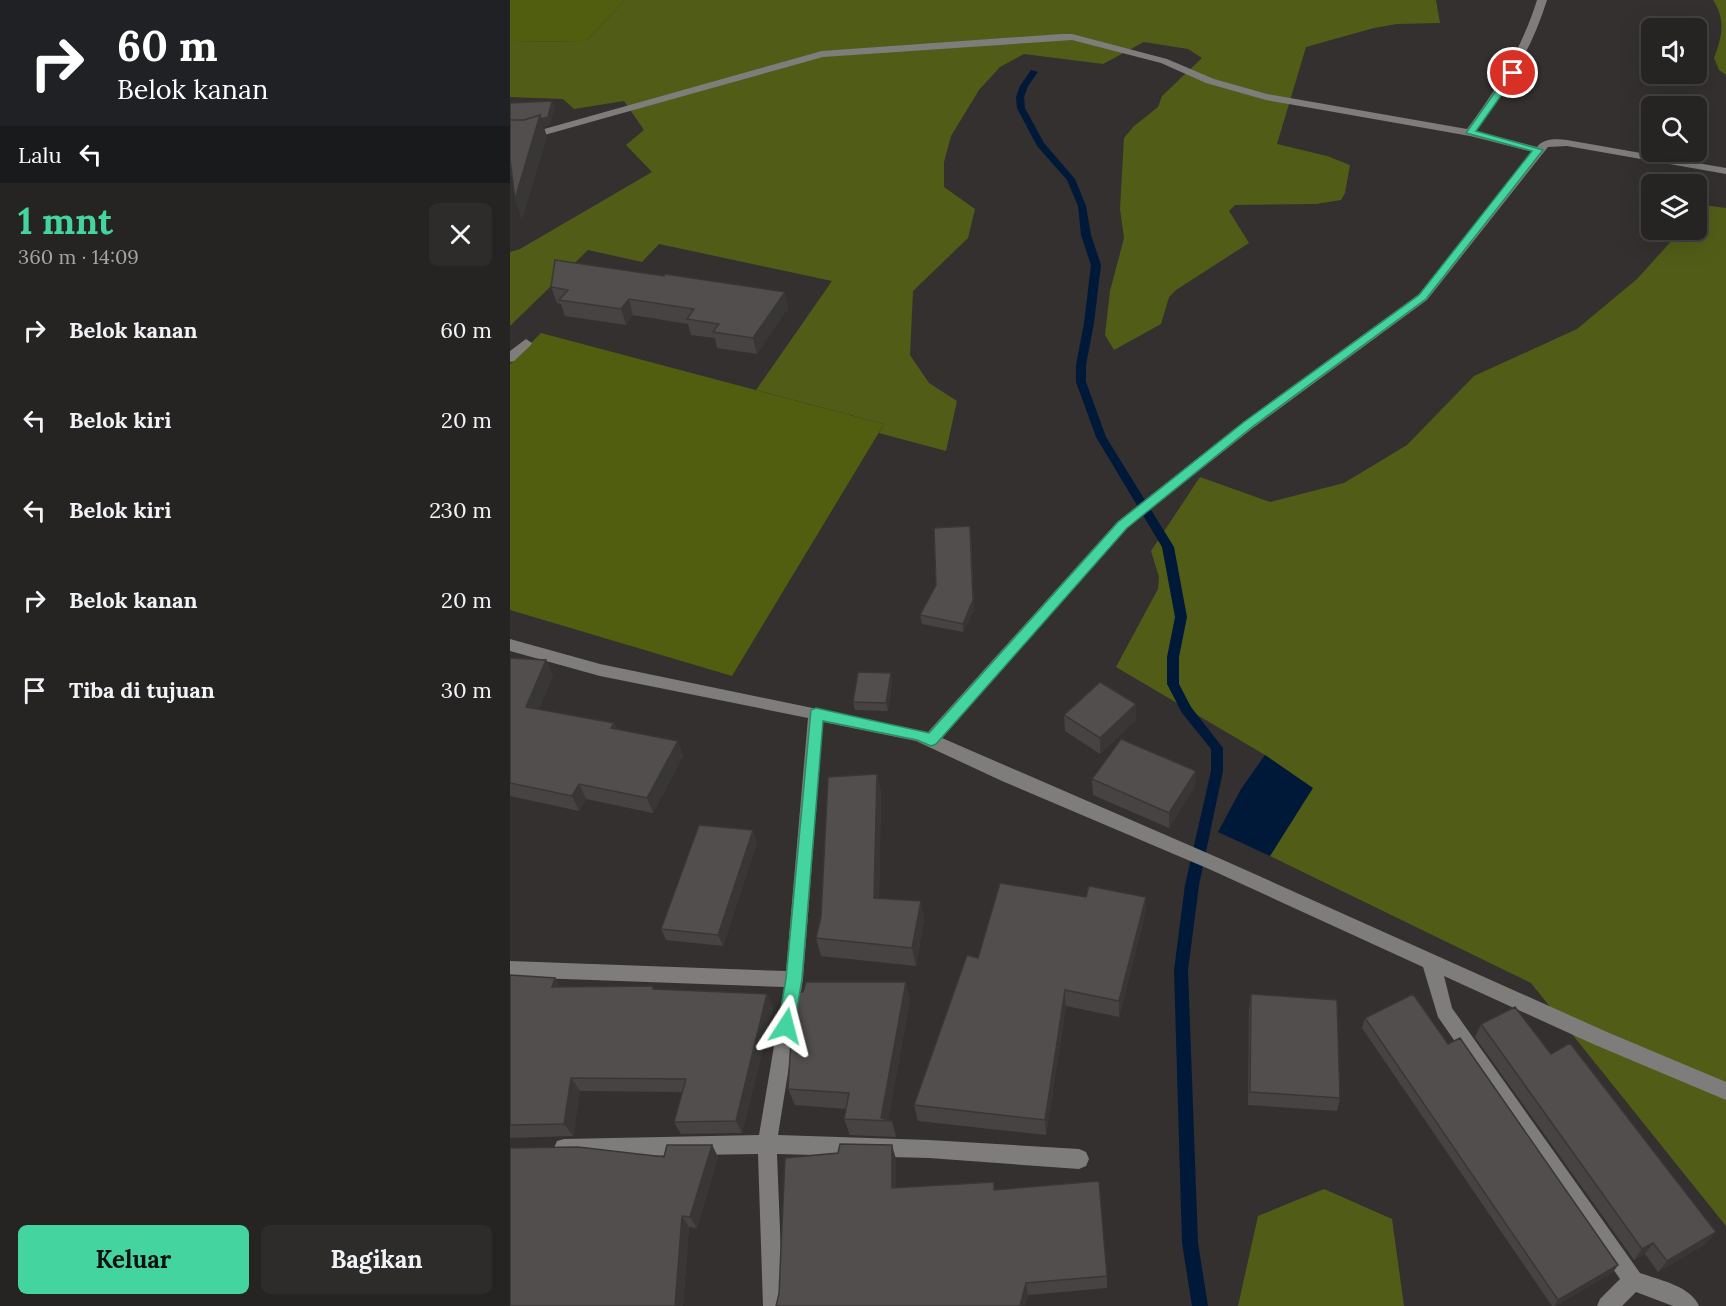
<!DOCTYPE html>
<html lang="id">
<head>
<meta charset="utf-8">
<style>
  :root { --surface:#262423; --page:#2e2c2b; --text:#f1f3f6; --muted:#a4a4a6; --line:#424141; --accent:#44d49f }
  body { margin:0; font-family:Lora,serif; background:var(--page); color:var(--text); height:100vh; display:flex; flex-direction:column; font-size:22px; white-space:nowrap }
  * { box-sizing:border-box; margin:0 }
  p { font-size:20px; color:var(--muted) }
  .icon { flex:none; width:33px; height:33px; fill:none; stroke:currentColor; stroke-width:2; stroke-linecap:round; stroke-linejoin:round }
  .map { position:relative; flex:1; overflow:hidden }
  .drawer { display:flex; flex-direction:column; background:var(--surface); width:510px }
  .drawer>* { flex:none }
  .guide { background:#202124; color:#fff; overflow:hidden }
  .controls { position:absolute; left:1131px; top:18px; display:grid; gap:12px }
  .controls a { display:grid; place-items:center; width:66px; height:66px; border-radius:9px; background:var(--surface); box-shadow:0 6px 24px #0002,0 0 0 2px var(--line); font-size:30px }
  .pin { position:absolute; display:grid; place-items:center; width:51px; height:51px; color:#fff; margin:-26px; border:3px solid #fff; border-radius:50%; box-shadow:0 2px 6px #0007 }
  .me { position:absolute; width:66px; margin:-33px; rotate:9deg; stroke-linejoin:round; filter:drop-shadow(0 0 4px #0008) }
  .turn { display:flex; align-items:center; gap:21px; height:126px; padding:0 18px; font-size:27px }
  .turn .icon { width:78px; height:78px; stroke-width:2.5 }
  .turn b { display:block; font-size:42px; line-height:51px }
  .then { display:flex; align-items:center; height:57px; padding:0 18px; background:#0003; gap:12px; font-size:22px }
  .round { display:grid; place-items:center; flex:none; width:63px; height:63px; border-radius:9px; background:var(--page) }
  .overview { display:flex; align-items:center; justify-content:space-between; height:102px; padding:0 18px }
  h1 { font-size:36px; font-weight:700; line-height:45px; color:var(--accent) }
  .button { display:flex; gap:12px; margin-top:auto; padding:12px 18px }
  .button a { flex:1; height:69px; border-radius:9px; background:var(--accent); color:#111; font-size:24px; font-weight:700; line-height:69px; text-align:center }
  .button a+a { background:var(--page); color:var(--text) }
  ul { padding:0; list-style:none }
  li { display:flex; align-items:center; gap:18px; height:90px; padding:0 18px }
  li div { flex:1 }
  li b { display:block; font-size:22px }
  li em { font-style:normal }
  main { display:flex; flex:1; min-height:0 }
  .map>svg:first-child { display:block }
  .green { fill:#515d0f }
  .forest { fill:#515d17 }
  .water { fill:#001938 }
  .lines { fill:none; stroke-linecap:round; stroke-linejoin:round }
  .stream { fill:#001938; fill-rule:evenodd }
  .minor { fill:#7e7d7c; fill-rule:evenodd }
  .wall { fill:#474342 }
  .shaded-wall { fill:#393736 }
  .building { fill:#524e4d; stroke:#393736; stroke-width:1.5 }
  .route { fill:#44d49f; stroke:#2c8a67; stroke-width:1.5 }
</style>
</head>
<body>
<main>
<section class="drawer">
<div class="guide">
<div class="turn"><svg class="icon" aria-label="right" viewBox="0 0 24 24"><path d="M7 20v-9h11M14 6l5 5-5 5"/></svg><div><b>60 m</b>Belok kanan</div></div>
<div class="then">Lalu<svg class="icon" aria-label="left" viewBox="0 0 24 24"><path d="M17 20v-9H6M10 6l-5 5 5 5"/></svg></div>
</div>
<div class="overview"><div><h1>1 mnt</h1><p>360 m · 14:09</p></div><a class="round"><svg class="icon" aria-label="close" viewBox="0 0 24 24"><path d="M6 6l12 12M18 6L6 18"/></svg></a></div>
<ul>
<li><svg class="icon" aria-label="right" viewBox="0 0 24 24"><path d="M7 20v-9h11M14 6l5 5-5 5"/></svg><div><b>Belok kanan</b></div><em>60 m</em></li>
<li><svg class="icon" aria-label="left" viewBox="0 0 24 24"><path d="M17 20v-9H6M10 6l-5 5 5 5"/></svg><div><b>Belok kiri</b></div><em>20 m</em></li>
<li><svg class="icon" aria-label="left" viewBox="0 0 24 24"><path d="M17 20v-9H6M10 6l-5 5 5 5"/></svg><div><b>Belok kiri</b></div><em>230 m</em></li>
<li><svg class="icon" aria-label="right" viewBox="0 0 24 24"><path d="M7 20v-9h11M14 6l5 5-5 5"/></svg><div><b>Belok kanan</b></div><em>20 m</em></li>
<li><svg class="icon" aria-label="arrive" viewBox="0 0 24 24"><path d="M6 21V4h12l-3 4 3 4H6"/></svg><div><b>Tiba di tujuan</b></div><em>30 m</em></li>
</ul>
<div class="button"><a>Keluar</a><a>Bagikan</a></div>
</section>
<div class="map">
<svg width="1216" height="1306" viewBox="0 0 1216 1306">
  <rect width="100%" height="100%" fill="#33302f"/>
  <path class="green" d="M0,0H115L76,41L0,42Z
    M31,333L374,424L222,676L0,610V364Z"/>
  <path class="forest" d="M115,0H926L930,23L887,24L864,28L796,47L767,144L817,156L840,165L835,193L831,200L806,204L725,205L719,211L739,243L666,290L659,297L651,324L604,350L595,335L600,291L614,238L610,209L614,138L623,127L648,107L652,96L692,58L678,49L634,42L593,64L514,54L490,67L469,90L441,136L434,162V187L465,209L458,238L403,291L400,355L419,383L447,401L436,451L369,433L374,424L246,390L322,281L149,244L132,262L78,250L0,326V252L10,249L142,172L116,145L134,130L114,101L64,109L53,99L0,97V42L76,41Z
    M1203,0H1216V75L1209,70L1204,58C1212,38 1216,19 1203,0Z
    M1193,205L1216,208V1226L1021,983L760,856L802,788L755,755L606,667L648,589L649,577L641,551L690,477L760,502L834,483L897,445L964,376L1067,329L1127,279L1165,237L1163,230H1186L1187,207Z
    M814,1189L882,1219L894,1306H728L748,1216Z"/>
  <path class="water" d="M755,755L803,788L760,856L708,832L731,789Z"/>
  <g class="lines">
    <path class="stream" d="M521,70L528,72L518,86L514,97L515,108L534,143L565,179L576,206L581,235L591,265L584,323L576,365V382L596,437L664,547L677,617L669,657V684L681,707L713,748V771L689,885L678,970L688,1243L698,1306H682L672,1243L664,970L675,885L701,771V749L672,713L657,684V657L665,617L652,547L586,437L566,382V365L574,323L581,265L571,235L568,206L557,180L527,146L507,108L506,97L510,86Z"/>
    <path class="minor" d="M1027,0H1037C1022,49 996,90 966,131L1027,147C1034,138 1047,139 1057,140L1216,168V174L1057,146L1038,147L917,300L743,428L617,528L432,738L711,859L1097,1032L1216,1082V1100L1083,1044L934,976L942,1008L1130,1273C1149,1280 1181,1286 1189,1306H1163L1126,1292L1112,1306H1087L1090,1299L1110,1279L928,1017L913,967L699,869L492,781L406,741L313,722L293,979L268,1135L419,1140L569,1149L576,1152L579,1159L576,1166L569,1169L419,1158L267,1154L273,1306H253L248,1154L54,1157L47,1155L44,1148L47,1141L54,1139L249,1135L274,987L0,977V961L276,971L298,718L90,676L0,651V639L90,664L418,732L607,522L733,422L909,294L1023,152L960,136L756,100L696,83L651,63L562,40L313,57L20,139L0,140V134L20,133L312,51L551,34H562L657,59L704,79L757,94L957,129C987,89 1012,48 1027,0Z
      M16,339L22,343L20,346L4,361L0,362V351Z"/>
  </g>
  <path class="wall" d="M41,287L278,308L247,354L207,348L205,338L181,335L178,324L123,315L116,325L55,316L51,304L47,303Z
    M461,534L464,609L453,632L412,624L410,615Z
    M0,658L36,660L43,675L29,709L104,723L107,730L168,741L173,756L143,813L76,799L69,811L0,796Z
    M382,681L378,711L345,710L343,702Z
    M554,715L626,720L590,754L555,731Z
    M367,774L371,793L369,898L414,920L406,966L311,956L306,938Z
    M582,779L685,786L659,828L583,795Z
    M247,842L213,946L156,940L151,929Z
    M576,897H636L635,914L609,1017L556,1006L536,1135L408,1121L404,1105L468,958Z
    M0,975L50,987L145,989L257,994L263,1008L232,1133L171,1134L164,1122L172,1092L70,1091L63,1136L0,1138Z
    M741,994L830,1098L827,1111L738,1105L739,1008Z
    M400,999L378,1120L382,1121L386,1137L340,1135L334,1119L336,1109L285,1105L278,1089Z
    M855,1018L938,1044L1108,1265L1103,1272L1045,1306H1042L852,1028Z
    M971,1024L1041,1054L1197,1243L1148,1272L1135,1254L1124,1260L965,1037Z
    M202,1145L208,1157L187,1228L179,1227L173,1306L154,1157Z
    M386,1159V1188L485,1190L597,1276V1288L518,1295L515,1306H266Z"/>
  <path class="shaded-wall" d="M42,101L45,108L40,125L34,127L37,137L12,221L5,199L30,115Z
    M275,292L278,308L247,354L243,338Z
    M119,299L123,315L116,325L111,309Z
    M460,526L464,609L453,632V624Z
    M36,660L43,675L24,722L16,707Z
    M381,673L382,681L378,711L376,703Z
    M626,704V720L590,754V738Z
    M104,723L110,738L101,728Z
    M168,741L173,756L143,813L137,798Z
    M686,771L685,786L659,828V813Z
    M367,774L371,793L369,917L364,898Z
    M69,784L76,799L69,811L62,796Z
    M243,830L247,842L213,946L208,935Z
    M636,897L635,914L609,1017V1001Z
    M411,901L414,920L406,966L402,948Z
    M45,978L53,992L42,987Z
    M396,982L400,999L378,1121L371,1118Z
    M555,990L556,1006L536,1135L535,1120Z
    M257,994L263,1008L232,1133L226,1121Z
    M61,1078L70,1091L63,1136L54,1124Z
    M202,1145L208,1157L187,1228L180,1217Z
    M382,1145L386,1159V1202L382,1188Z
    M172,1216L179,1227L173,1306H165Z
    M1206,1232L1197,1243L1148,1272L1157,1261Z
    M1143,1243L1135,1254L1124,1260L1132,1249Z
    M1108,1265L1103,1272L1044,1306L1048,1300Z
    M516,1283L518,1295L515,1306H510Z"/>
  <path class="building" d="M42,101L38,117L31,119L30,115L14,120H0V103Z
    M30,115L5,199L0,159V120H14Z
    M45,260L154,276L155,274L275,292L243,338L203,332L209,324L177,319L184,309L119,299L111,309L49,300L58,290L41,287Z
    M460,526L463,600L453,624L410,615L426,585L424,528Z
    M0,658L36,660L16,707L104,723L101,728L168,741L137,798L69,784L62,796L0,783Z
    M348,672L381,673L376,703L343,702Z
    M590,682L626,704L590,738L554,715Z
    M611,739L686,771L659,813L582,779Z
    M367,774L364,898L411,901L402,948L306,938L311,917L318,777Z
    M189,825L243,830L208,935L151,929Z
    M490,883L576,897L579,886L636,897L609,1001L555,990L535,1120L404,1105L457,955L468,958Z
    M0,975L45,978L42,987L143,986V989L257,994L226,1121L164,1122L176,1079L61,1078L54,1124L0,1125Z
    M296,982H396L371,1118L382,1121L334,1119L339,1093L278,1089L284,992H293Z
    M741,994L827,1000L830,1098L740,1092Z
    M903,994L938,1044L950,1038L1108,1265L1048,1300L855,1018Z
    M1005,1007L1041,1054L1060,1043L1206,1232L1157,1261L1143,1243L1132,1249L971,1024Z
    M330,1144L382,1145V1188L484,1182V1190L589,1181L597,1276L516,1283L510,1306H266L269,1294L275,1158L328,1153Z
    M157,1145H202L180,1217L172,1216L165,1306H0V1148L68,1147L154,1157Z"/>
  <path class="route" d="M1003,70L1007,73L966,131L1033,150L916,299L742,427L617,528L426,744L421,746L407,740L313,721L292,979L284,1026L282,1032L276,1034L270,1032L268,1026L276,979L301,710L306,708L419,733L608,522L734,422L909,295L1022,151L956,133L1000,71Z"/>
</svg>
<div class="controls">
<a><svg class="icon" aria-label="sound" viewBox="0 0 24 24"><path d="M4 9h4l5-4v14l-5-4H4zM17 9q2 3 0 6"/></svg></a>
<a><svg class="icon" aria-label="search" viewBox="0 0 24 24"><circle cx="10" cy="10" r="6"/><path d="M15 15l6 6"/></svg></a>
<a><svg class="icon" aria-label="layers" viewBox="0 0 24 24"><path d="M12 4l9 5-9 5-9-5zM3 14l9 5 9-5"/></svg></a>
</div>
<div class="pin" style="left:1003px;top:73px;background:#d93025"><svg class="icon" aria-label="arrive" viewBox="0 0 24 24"><path d="M6 21V4h12l-3 4 3 4H6"/></svg></div>
<svg class="me" style="left:276px;top:1026px" viewBox="-20 -20 40 40"><path d="M0-17L14 15 0 8-14 15z" fill="#44d49f" stroke="#fff" stroke-width="4"/></svg>
</div>
</main>
</body>
</html>
